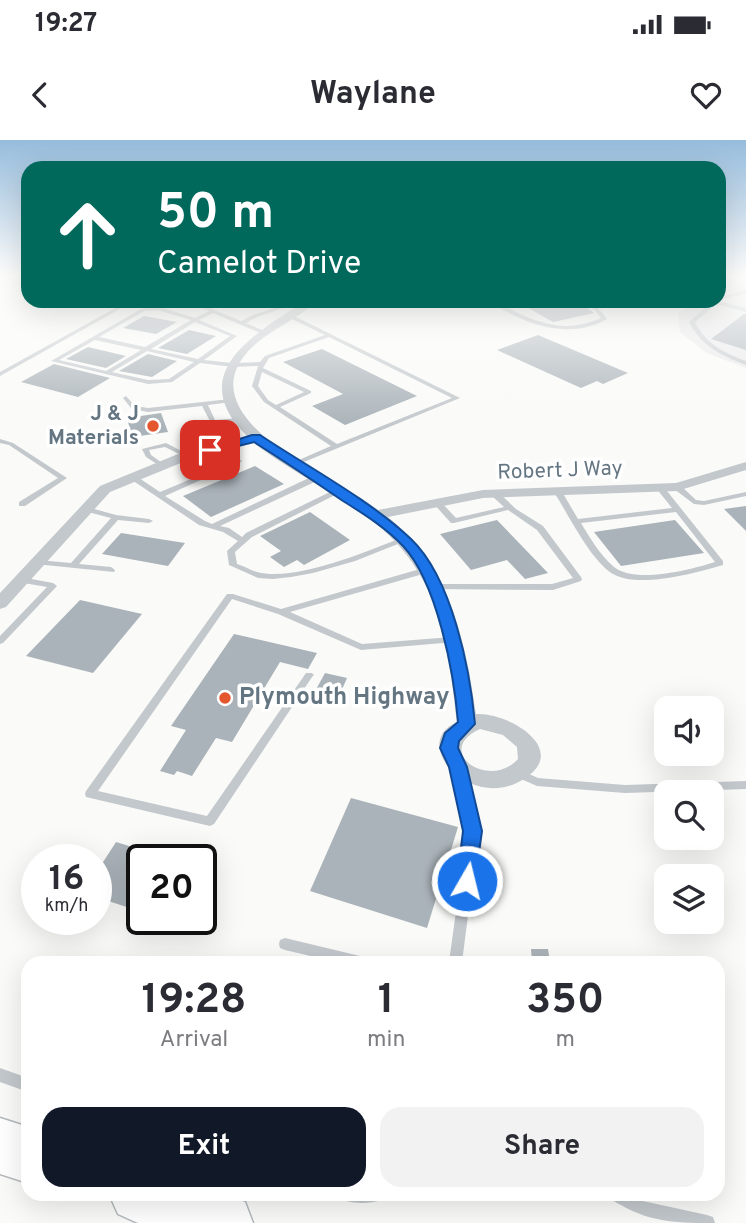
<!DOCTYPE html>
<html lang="en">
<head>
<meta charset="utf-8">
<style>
  :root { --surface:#fff; --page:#f2f2f3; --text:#2b2b33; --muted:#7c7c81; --accent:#111827 }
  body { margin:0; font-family:Overpass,sans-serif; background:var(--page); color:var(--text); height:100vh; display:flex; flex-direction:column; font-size:26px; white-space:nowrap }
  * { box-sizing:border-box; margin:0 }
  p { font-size:23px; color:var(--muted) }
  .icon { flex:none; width:38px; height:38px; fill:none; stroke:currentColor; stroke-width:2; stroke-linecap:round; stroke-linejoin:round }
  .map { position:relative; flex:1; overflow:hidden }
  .panel { position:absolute; left:21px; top:816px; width:704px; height:245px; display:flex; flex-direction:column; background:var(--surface); border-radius:21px; box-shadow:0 7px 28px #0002 }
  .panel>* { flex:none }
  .banner { position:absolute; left:21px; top:21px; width:705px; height:147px; border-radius:21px; box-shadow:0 7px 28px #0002; background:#00695c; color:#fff; overflow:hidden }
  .buttons { position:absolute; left:654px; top:556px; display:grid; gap:14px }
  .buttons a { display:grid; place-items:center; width:70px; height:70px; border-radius:14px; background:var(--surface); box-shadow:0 7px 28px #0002; font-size:35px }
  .speed { position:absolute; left:21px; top:704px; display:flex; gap:14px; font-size:35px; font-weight:700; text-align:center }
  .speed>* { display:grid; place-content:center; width:91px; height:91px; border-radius:50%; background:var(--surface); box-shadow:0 7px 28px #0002; line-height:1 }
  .speed small { font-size:18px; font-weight:400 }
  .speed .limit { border:4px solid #111; border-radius:10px; background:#fff; color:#111 }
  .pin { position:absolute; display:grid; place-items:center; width:60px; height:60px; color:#fff; margin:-30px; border-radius:14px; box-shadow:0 4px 10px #0006 }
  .me { position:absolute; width:77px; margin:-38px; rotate:8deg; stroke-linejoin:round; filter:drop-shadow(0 0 5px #0008) }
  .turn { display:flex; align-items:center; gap:24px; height:147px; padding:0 21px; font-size:32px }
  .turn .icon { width:91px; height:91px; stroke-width:2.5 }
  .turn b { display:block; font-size:49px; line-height:60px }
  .eta { display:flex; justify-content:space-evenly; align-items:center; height:119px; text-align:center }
  .eta b { font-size:42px; font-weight:700; line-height:49px }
  .button { display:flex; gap:14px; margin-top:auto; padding:14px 21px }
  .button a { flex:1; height:80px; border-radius:21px; background:var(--accent); color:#fff; font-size:28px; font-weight:700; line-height:80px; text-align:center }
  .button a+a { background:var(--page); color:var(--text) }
  .status { display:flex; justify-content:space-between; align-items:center; height:49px; padding:0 35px; background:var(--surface); direction:ltr }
  .status svg { height:19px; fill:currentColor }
  header { display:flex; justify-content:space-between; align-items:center; height:91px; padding:0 21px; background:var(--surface); font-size:32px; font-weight:700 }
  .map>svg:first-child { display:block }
  .built { fill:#e8e9e9 }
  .building { fill:#aab3b9 }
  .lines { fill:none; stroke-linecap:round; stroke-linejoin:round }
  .highway-casing { stroke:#b4b9bd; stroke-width:3 }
  .lane { fill:#c3c8cc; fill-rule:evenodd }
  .street { fill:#c3c8cc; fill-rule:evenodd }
  .highway { fill:#fff; fill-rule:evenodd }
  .route { fill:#1a73e8; stroke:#114b97; stroke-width:2 }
  .poi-dot { fill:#e4572e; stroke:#fff; stroke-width:2.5 }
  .labels { text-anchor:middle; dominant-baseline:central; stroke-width:7; stroke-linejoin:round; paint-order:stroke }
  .far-poi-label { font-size:21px; font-weight:bold; fill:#657683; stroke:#fff; text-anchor:end }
  .far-street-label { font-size:21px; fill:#657683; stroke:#fff }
  .poi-label { font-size:24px; font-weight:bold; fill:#657683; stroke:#fff; text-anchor:start }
</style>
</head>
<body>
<div class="status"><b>19:27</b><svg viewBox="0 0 49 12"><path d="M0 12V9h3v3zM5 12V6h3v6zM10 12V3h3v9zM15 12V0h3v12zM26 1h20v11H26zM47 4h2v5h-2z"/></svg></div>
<header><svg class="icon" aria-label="back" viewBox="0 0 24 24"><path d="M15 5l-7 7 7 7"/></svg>Waylane<svg class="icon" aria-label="heart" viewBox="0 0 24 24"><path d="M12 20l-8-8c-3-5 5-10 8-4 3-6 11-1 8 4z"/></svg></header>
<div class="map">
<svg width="746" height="1083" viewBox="0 0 746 1083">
  <rect width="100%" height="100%" fill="#fafaf8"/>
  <path class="built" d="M746,144V228L707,213L680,192L678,173L698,161H719V152Z"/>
  <path class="building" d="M516,161H578L594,173L553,182Z
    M744,174H746V210L711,199Z
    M144,176L177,182L156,194L123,188Z
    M189,190L216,196L187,214L158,208Z
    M538,195L628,233L603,244L597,241L581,248L497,210Z
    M88,207L126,216L106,228L66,219Z
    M322,209L417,256L345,285L312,266L343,254L283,222Z
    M148,214L177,221L152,237L119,231Z
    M54,224L110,238L78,257L21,242Z
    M161,273L168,292L132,297L127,278Z
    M255,326L284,344L211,377L183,356Z
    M746,366V391L724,369Z
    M310,372L350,400L304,425L297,420L284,427L270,417L281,411L260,396Z
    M497,380L548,433L525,439L507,420L471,430L440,394Z
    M675,380L704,413L621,426L594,392Z
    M121,393L185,403L168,426L102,414Z
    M80,460L142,474L93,533L26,516Z
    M234,494L317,513L308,529L280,522L232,602L216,598L192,636L177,631L174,635L160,631L186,590L171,586Z
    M325,533L347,538L337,561L313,555Z
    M351,658L458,687L427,788L310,751Z
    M116,702L142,710V772L96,757V733Z
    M531,809H548L550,822H532Z"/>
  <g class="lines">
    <defs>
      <path id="highway" d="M0,978L28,987V1043L0,1034Z
        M109,1054H224L245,1062L253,1083H138L118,1074Z"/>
    </defs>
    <use href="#highway" class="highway-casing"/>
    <path class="lane" d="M746,150V153L719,160V157Z
      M128,161H134L0,236V232Z
      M186,161H192L205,166L219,161H225L210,168L241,181L253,175L295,161L300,162L257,177L246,183L267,192V194L265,195L213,173L199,180L237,196L204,220L232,223L260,222L265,216L325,195L288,177L287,176L290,174L460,258L294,326L291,324L292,323L331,306L264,262L252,246L258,226L233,227L200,223L172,242L148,244L51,221L141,169L157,166L195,178L209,171ZM157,170L191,180L145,207L99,197L144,171ZM195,182L230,196L198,219L151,209ZM329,197L452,258L337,304L280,267L311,253V251L263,228L269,218ZM95,200L141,210L106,231L59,220ZM147,211L194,222L169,239L148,240L112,232ZM262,232L304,252L276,265L268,260L258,246Z
      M489,161C498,161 506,167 514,171C545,186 569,192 601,178L596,171L580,161C592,161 600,169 607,179C569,201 522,184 489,161Z
      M713,161H718L746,168V172L716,164L695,182C706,204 724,213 746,221V225C722,216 701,206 689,182Z
      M126,256L135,266L148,268L230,259L233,261L232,262L208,265L215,280L239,278L242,280L239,282L211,283L202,266L148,272L133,269L131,268L123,258Z
      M0,299L13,303L67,338L25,366H19V362L58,338L9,305L0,303Z
      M166,303L189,315L190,316L185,317L165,307L149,310L151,315L165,325L167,326L163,328L146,317L142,309Z
      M239,319L242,321L241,322L165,356L205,381L212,384L313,336H319V340L220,386L229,388L242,397L246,393L334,350H340L341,352L252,397L235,412L237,424C244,426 250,430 257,432C295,442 365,412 401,398H407L408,400L355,421L313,433L291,437L273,439L258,438L229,425L227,411L238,401L223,392L199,385L129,338L130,336H136L160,352Z
      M674,345H680L696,360L704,361L746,352V356L704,365L694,364L674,349Z
      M657,346H663L723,421V425C696,433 641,448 615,435C593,425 568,374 554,352L555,350H561L578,379L672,368L656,348ZM676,372L715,422C690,430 635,444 614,427C600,415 590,398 581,383Z
      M492,352H498L516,369L543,386L581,437L582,439L581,441L553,450L431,449L430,447L434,444H552L573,438L537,390L508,370L454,383H451L433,363L437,361H440L456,378L504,367L492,356Z
      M84,367H87L116,375L149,379L153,381L149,383L118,380L79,424L111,427L115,430L114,432L35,424V420H38L71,423L111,378L84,371Z
      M427,427L431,430L430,432L290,472L362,504L452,497L455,498L457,500L455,502L361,510L278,474L232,459L98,651L207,676L306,533H312L314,535L312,537L214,684L210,686L86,657L85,654L86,651L227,454H233L281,469Z
      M21,437L53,443L57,446L3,503L0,504V496L47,447L18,442L17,440L18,438Z
      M458,623L462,624L463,627L479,691L462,822H449L467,691L453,627L454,624Z
      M518,629L538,638L625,645L746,641V649L625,653L537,646L514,636L513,633L514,630Z
      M285,798L360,816L365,818L367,822H336L285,810L280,808L279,804L280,800Z
      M0,928L28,938V952L0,942Z
      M341,1054H383L381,1060C370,1064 354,1064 343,1060Z
      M609,1054H631L643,1061L707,1075L713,1077L715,1083C680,1083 652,1083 621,1065C615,1062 612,1061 609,1054Z"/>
    <path class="street" d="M305,161H317C295,182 264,191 245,215C191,282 339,341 378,370L483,350L676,343L746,322V330L677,351L483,358L388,377C449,426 466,500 476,574C508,572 571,609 524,639C471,673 408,603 457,582C446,484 435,419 348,363C317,343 283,326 254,303L188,320L110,352L6,467L0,469V453L100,346L178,314L247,296C183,233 256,193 305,161ZM480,589L503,595L517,607L518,619C489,651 432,611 480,589Z"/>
    <use href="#highway" class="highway"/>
  </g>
  <linearGradient id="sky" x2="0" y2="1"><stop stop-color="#96bcdc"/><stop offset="0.47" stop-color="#fdfdfc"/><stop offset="1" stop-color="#fdfdfc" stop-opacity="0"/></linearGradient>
  <rect width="746" height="287" fill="url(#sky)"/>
  <path class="route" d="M252,295H260C308,327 370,360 411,399C452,438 470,529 475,584L459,601L458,608L467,627L482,691L474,748L467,750L460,748L457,741L463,691L449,627L440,608L445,593L458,582C454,533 437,442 403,406C386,388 364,374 343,361C314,341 284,321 254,302L210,313L205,310Z"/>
  <g class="poi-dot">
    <circle cx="153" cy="286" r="7"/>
    <circle cx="225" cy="558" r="7"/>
  </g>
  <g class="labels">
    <g class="far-poi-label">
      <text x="139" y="274">J &amp; J<tspan x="139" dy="24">Materials</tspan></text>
    </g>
    <g class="far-street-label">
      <text transform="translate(560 331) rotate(-2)">Robert J Way</text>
    </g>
    <g class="poi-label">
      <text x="239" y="558">Plymouth Highway</text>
    </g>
  </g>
</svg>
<div class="buttons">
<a><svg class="icon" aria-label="sound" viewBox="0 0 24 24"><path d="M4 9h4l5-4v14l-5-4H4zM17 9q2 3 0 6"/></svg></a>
<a><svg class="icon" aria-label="search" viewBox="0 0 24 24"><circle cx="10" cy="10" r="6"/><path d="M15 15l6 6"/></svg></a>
<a><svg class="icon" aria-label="layers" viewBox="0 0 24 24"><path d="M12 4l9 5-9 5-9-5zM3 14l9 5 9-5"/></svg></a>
</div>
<div class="speed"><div>16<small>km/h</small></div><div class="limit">20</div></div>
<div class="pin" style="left:210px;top:310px;background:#d93025"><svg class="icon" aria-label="arrive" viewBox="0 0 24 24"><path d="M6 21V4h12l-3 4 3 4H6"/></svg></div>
<svg class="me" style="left:467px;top:741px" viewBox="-20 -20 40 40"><circle r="17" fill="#1a73e8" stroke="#fff" stroke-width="3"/><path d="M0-11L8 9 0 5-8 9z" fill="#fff"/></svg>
<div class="banner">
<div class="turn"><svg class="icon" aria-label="ahead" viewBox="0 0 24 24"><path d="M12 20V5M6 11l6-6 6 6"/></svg><div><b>50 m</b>Camelot Drive</div></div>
</div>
<section class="panel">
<div class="eta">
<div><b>19:28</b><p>Arrival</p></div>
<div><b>1</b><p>min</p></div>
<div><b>350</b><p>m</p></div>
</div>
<div class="button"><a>Exit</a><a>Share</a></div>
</section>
</div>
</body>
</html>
